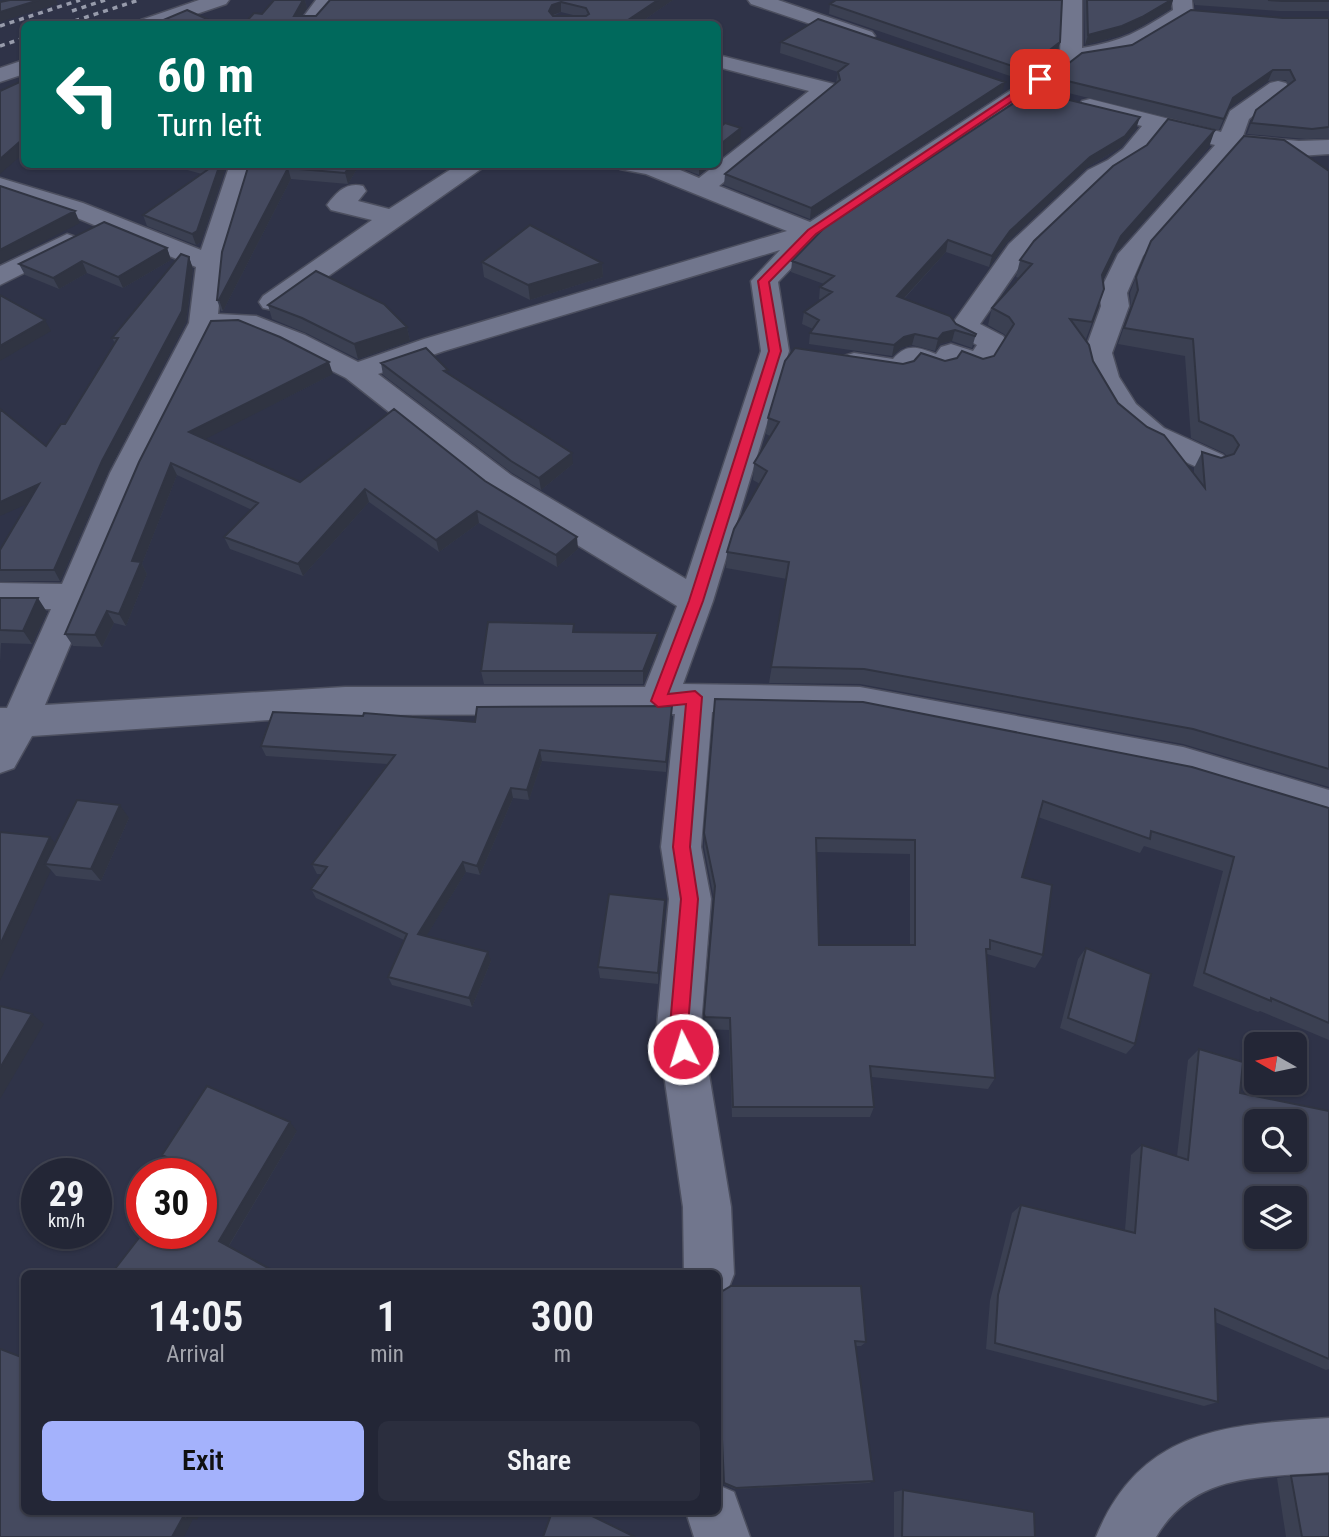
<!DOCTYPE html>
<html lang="en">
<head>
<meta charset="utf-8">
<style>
  :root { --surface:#232636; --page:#2b2e3e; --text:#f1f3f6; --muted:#a3a5ad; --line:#404351; --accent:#a4b2fc }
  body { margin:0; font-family:"Roboto Condensed",sans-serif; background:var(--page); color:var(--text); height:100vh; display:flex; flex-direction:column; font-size:26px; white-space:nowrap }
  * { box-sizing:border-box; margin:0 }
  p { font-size:23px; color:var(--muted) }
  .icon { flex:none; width:38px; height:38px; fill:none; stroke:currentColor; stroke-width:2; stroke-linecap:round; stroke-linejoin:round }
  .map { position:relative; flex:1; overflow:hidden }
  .panel { position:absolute; left:21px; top:1270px; width:700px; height:245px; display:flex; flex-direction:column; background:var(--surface); border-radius:10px; box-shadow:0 2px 5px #0004,0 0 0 2px var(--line) }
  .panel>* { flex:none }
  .hud { position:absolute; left:21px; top:21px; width:700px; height:147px; border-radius:10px; box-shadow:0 2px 5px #0004,0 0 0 2px var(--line); background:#00695c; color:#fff; overflow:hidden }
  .needle { width:46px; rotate:279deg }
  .tools { position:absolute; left:1244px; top:1032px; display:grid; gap:14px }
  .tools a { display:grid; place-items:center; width:63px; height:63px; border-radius:10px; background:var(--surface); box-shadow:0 2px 5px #0004,0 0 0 2px var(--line); font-size:35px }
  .speed { position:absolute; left:21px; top:1158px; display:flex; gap:14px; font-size:35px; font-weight:700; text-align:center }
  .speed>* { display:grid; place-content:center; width:91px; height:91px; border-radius:50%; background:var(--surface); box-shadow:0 2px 5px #0004,0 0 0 2px var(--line); line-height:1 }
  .speed small { font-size:18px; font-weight:400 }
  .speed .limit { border:10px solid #d22; background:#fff; color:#111 }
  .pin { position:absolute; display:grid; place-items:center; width:60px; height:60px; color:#fff; margin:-30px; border-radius:14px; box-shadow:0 4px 10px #0006 }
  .me { position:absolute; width:77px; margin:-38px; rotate:355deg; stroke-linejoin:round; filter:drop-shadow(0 0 5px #0008) }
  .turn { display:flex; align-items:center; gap:24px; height:147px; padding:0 21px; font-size:32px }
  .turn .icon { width:91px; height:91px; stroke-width:2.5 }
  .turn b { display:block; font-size:49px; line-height:60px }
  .eta { display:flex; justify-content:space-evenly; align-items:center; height:119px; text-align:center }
  .eta b { font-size:42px; font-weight:600; line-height:49px }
  .primary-button { display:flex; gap:14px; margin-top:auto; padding:14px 21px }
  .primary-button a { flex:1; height:80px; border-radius:10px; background:var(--accent); color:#111; font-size:28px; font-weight:600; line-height:80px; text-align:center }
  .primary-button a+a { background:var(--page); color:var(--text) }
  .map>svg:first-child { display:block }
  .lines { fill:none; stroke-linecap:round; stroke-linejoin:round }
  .minor-casing { stroke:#4c4f5f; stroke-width:3 }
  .minor { fill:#71768d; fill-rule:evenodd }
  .rail { stroke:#979bab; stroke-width:3.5; stroke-dasharray:5 5; stroke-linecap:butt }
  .wall { fill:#3b4052; fill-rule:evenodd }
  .shaded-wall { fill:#303442 }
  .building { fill:#454a5f; stroke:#303442; stroke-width:2; fill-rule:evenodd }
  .route { fill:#e11d48; stroke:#92132f; stroke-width:2 }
</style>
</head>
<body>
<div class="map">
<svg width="1329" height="1537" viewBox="0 0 1329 1537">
  <rect width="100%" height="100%" fill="#2f3348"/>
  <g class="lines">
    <defs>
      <path id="minor" d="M199,0H229L226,4L167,24H138L141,20Z
        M316,0H337L318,24H298Z
        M748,0H778L872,32L875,36L872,40H858L751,4Z
        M1062,0H1082V48C1123,41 1138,32 1173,10L1172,0H1192L1193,12L1156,38L1128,53L1078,61L1033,96L821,237L778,282L789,351L713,601L683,684L860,687L1183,747L1329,790V824L1183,779L860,715L712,712L701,847L711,899L701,1026L731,1207L734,1274L727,1292L718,1296V1274H684L683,1207L657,1026L669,899L661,847L675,714L345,715L32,736L14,768L0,773V708H7L51,609H0V583L62,584L110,473L189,323L196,267L65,213L0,193V178L83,203L201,250L230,164H254L223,263L218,314L256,316L305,335L358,362L424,339L787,231L646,174L620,169L616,164H666L699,178L809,91L718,67V55L834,84L837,89L719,186L810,222L1017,86L1060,54ZM780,250L751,281L761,351L686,579L511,475L378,374L444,351ZM243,330L285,347L346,378L489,491L677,606L645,687H345L45,705L142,473L213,331Z
        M24,60V74L0,82V68Z
        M1278,81L1286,83L1289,88L1249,119L1243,136L1299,141L1329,140V154L1299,156L1236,149L1143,256L1127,293L1129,306L1112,353L1119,377L1136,404L1164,428L1223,455L1228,462L1223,469L1212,472L1201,469L1142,442L1114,418L1105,405L1089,377L1084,353L1101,306L1099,293L1118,254L1215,145L1161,132L1140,159L1125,170L1106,180L1027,256L980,324L1003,336L1007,342L989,370L979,373L957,365L952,372L942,375L917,367C901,386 866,374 844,368L840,362L844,356L854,353L893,359C907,343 917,347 936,354L941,347L951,344L973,351L977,345L954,333L950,327L1009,244L1088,170L1108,160L1123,149L1142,126L1082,111L1079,106L1082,101L1090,99L1221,132L1230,111L1270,83Z
        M459,164H488L283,308L273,310L263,308L259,302L263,296L372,220L331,210L327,205C337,192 346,182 363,186L366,191L358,201L389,209Z
        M67,234L76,237L80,242L76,247L0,285V266Z
        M1329,1418V1472C1262,1478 1195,1471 1156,1537H1096C1141,1428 1226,1425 1329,1418Z
        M718,1485L734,1492L750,1537H694L686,1512H718Z"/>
    </defs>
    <use href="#minor" class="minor-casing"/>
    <use href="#minor" class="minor"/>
    <path class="rail" d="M72,11L105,0
      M65,24L139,0
      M0,26L80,0
      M0,46L24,38"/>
  </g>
  <path class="wall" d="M274,0H305L307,8L302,16H316L330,0H673L638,24H244L262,14ZM561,12L577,16H553Z
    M1084,0H1173L1170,9L1138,28L1119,36L1085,45Z
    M1193,0H1329V11H1279L1195,5Z
    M830,4L1060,42L1057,53L1022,80L829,14Z
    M1283,18H1329V138L1307,139L1247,134L1256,110L1288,85L1286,80L1268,81L1228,109L1219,130L1048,88L1051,77L1132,45Z
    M781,42L1002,93L810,219L724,185L725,174L836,83L838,72L780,53Z
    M1136,129L1121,147L1086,168L1007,242L989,267L946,252L904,299L976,334L972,348L952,341L940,344L935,351L912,345L901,348L892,356L809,344L810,333L813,329L802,324L804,312L821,300L819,299L820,287L824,284L791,272L792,261Z
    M1209,147L1116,253L1103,279L1104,289L1086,339H1085L1093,361L1118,403L1194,474V468L1202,452L1221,458L1227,456L1224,453L1191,438L1185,356L1118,344L1131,307L1130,293L1136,277L1329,171V787L1183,744L860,684L769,683L787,579L726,568L727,552L760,484L753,480L754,463L770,436L766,434L768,418L903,364L983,359L994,356L1006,336L1004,334L988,325L992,308L1019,278L1016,277L1020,260Z
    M165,164H227L201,242L196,245L147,226L143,215L202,174Z
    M249,164H360L348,184L291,179L223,311H221L217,300Z
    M681,164H712L699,175L681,168Z
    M167,248L171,260L123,288L87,273L59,289L25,275L19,264Z
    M189,257L193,269L186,322L108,472L60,581H0V550L27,504L46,446L65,424L115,343L112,338Z
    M482,262L602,263L603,277L530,300L484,277Z
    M268,305L407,327L410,341L358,359L306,333L272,319Z
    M381,363L449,375L573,464L541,490L512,473L383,375Z
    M333,374L204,439L300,482L485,481L578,549L557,567L479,523L439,552L369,502L303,576L230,549L224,537L252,510L177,475L142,564L147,574L126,626L114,623L102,647L73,646L65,634L139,462Z
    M0,598L47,612L32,644L1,643L0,662Z
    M574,624V632L658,647L643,684H484L481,671Z
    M715,699L1329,808V1040L1260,1011L1258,1012L1193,986L1223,871L1144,846L1140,853L1038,817L1022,877L1043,955L1035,968L987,954L986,956L995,1078L988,1089L872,1077L874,1107L870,1117H732L729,1030L704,1029V1026L714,899L704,847ZM817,852L910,854V945H819Z
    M672,706L666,772L542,761L529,800L513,798L480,875L466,872L426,936L491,961L472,1007L392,985L388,977L404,940L316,898L311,889L322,874H317L312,864L387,764L266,756L261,746L475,722Z
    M129,818L101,881L56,876L51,870L0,832L56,843Z
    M665,900V911L658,984L600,978L598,967Z
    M1086,948L1135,1044L1126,1054L1060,1028L1078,959Z
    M1199,1049L1240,1093L1329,1111V1369L1326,1370L1215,1322L1218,1402L1204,1406L986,1349L990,1301L1012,1213L1021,1205L1125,1230L1131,1155L1142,1145L1177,1156L1188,1060Z
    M297,1131L229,1246L111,1274L190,1172L172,1163L162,1155Z
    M718,1291L719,1293L866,1342L861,1346H856L874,1481L869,1483L735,1489L723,1484L719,1421L718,1420Z
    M1291,1476L1329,1537H1286L1277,1478Z
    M903,1490L1035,1537H894V1492Z"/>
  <path class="shaded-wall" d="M39,0H56L58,4L0,22V12Z
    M303,0H305L307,8L297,24L294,16Z
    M658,0H673L638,24H622Z
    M1171,0H1173L1170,9L1138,28L1119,36L1085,45L1088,35Z
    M561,2V12L553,15L549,11L552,5Z
    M1060,42L1057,53L1022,80L1024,70Z
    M1273,70L1268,81L1228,109L1219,130L1233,98Z
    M1005,82L1002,93L810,219L811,208Z
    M1140,117L1136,129L1121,147L1086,168L1007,242L989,267L992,256L1010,231L1090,157Z
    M741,128L740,142L718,160V146Z
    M1215,130L1209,147L1116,253L1097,292L1102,275L1121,236Z
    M24,138V153L0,174V159Z
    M220,164H227L201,242L196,245L192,234Z
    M351,164H360L348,184L345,173Z
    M699,164H712L699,175Z
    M288,168L291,179L223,311L219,300Z
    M75,211L80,223L0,264V250Z
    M948,240L946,252L895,308L897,296Z
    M167,248L171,260L123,288L118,277Z
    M189,257L193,269L186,322L108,472L60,581L54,570Z
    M82,261L87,273L59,289L53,278Z
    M602,263L603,277L530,300L528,285Z
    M45,320L51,331L0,361V346Z
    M407,327L410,341L358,359L354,344Z
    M955,330L952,341L940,344L935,351L938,339L943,333Z
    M915,334L912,345L901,348L892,356L894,345L904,337Z
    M329,362L333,374L194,445L189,432Z
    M572,453L573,464L541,490L539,478Z
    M171,463L177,475L142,564L147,574L126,626L119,614L132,561Z
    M39,484L46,496L0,516V502Z
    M365,489L369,502L303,576L298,564Z
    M477,511L479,523L439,552L436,540Z
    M577,537L578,549L557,567L556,555Z
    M38,598L47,612L32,644L23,631Z
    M107,611L114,623L102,647L95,635Z
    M658,633V647L643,684V671Z
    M672,706V717L666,772V762Z
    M540,750L542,761L529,800L527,790Z
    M511,788L513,798L480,875L477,866Z
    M120,805L129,818L101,881L91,869Z
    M50,837L60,848L45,864L51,870L0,981V945Z
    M463,862L466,872L422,943L418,934Z
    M665,900V911L658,984V973Z
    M488,952L491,961L472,1007L469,998Z
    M32,1014L44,1024L0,1099V1068Z
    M290,1122L297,1131L228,1247L219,1241Z
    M189,1512H201L197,1520L193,1519L184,1537H172L183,1517Z"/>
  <path class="building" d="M10,0H39L0,12V2Z
    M274,0H303L294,16H316L330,0H658L622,24H244L254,13L262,14ZM561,2L586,8L589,14L586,16H553L549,11L552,5Z
    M836,0H1062L1060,42L1024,70L830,4Z
    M1087,0H1171L1142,17L1122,26L1088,35Z
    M1268,0H1329V1H1283Z
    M187,10L218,24H154Z
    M1191,10L1283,18H1329V127L1312,129L1251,123L1256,110L1295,80L1290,70H1273L1233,98L1224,119L1051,77L1082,53L1132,45Z
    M818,19L1005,82L811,208L725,174L840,80L838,72L848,64L781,42Z
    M24,80V138L0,159V91Z
    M1032,91L1140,117L1125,136L1090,157L1010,231L992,256L948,240L897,296L950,316L956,324L976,334L975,336L955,330L943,333L938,339L915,334L904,337L894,345L810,333L819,320L804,312L832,292L820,287L834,276L792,261L824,228Z
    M1168,119L1215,130L1121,236L1102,275L1104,289L1092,322L1070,319L1089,345L1093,361L1118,403L1147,427L1164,435L1205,488L1202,452L1221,458L1234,454L1239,445L1233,436L1199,421L1193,339L1124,328L1138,290L1136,277L1151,241L1244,136L1284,140L1329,171V769L1193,729L864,669L771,667L789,562L727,552L734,529L767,471L754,463L779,422L768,418L785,361L795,348L903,364L914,361L921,353L945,361L957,358L962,351L983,359L994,356L1014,324L1009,317L992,308L1032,264L1020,260L1034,241L1113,166L1147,145Z
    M725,123L741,128L718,146V129Z
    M206,164H220L197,231L192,234L143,215L213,166Z
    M249,164H351L345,173L288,168L219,300H217L222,252Z
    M0,186L75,211L0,250Z
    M104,222L167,248L118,277L82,261L53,278L19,264Z
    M530,225L602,263L528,285L482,262Z
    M181,254L189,257L182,311L102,461L54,570H0V550L39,484L0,502V409L46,446L61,424H65L118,338H112Z
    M316,271L384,304L407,327L354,344L302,318L268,305Z
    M0,295L45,320L0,346Z
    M238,320L280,337L329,362L189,432L300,482L394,409L485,481L577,537L556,555L477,511L436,540L365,489L298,564L224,537L258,503L171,463L132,561L141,562L119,614L107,611L95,635L65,634L139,462L211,321Z
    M426,348L448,370L444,371L572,453L539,478L511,461L381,363Z
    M0,598H38L23,631L0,630Z
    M488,622L574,624L573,632L658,633L643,671H481Z
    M715,699L863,702L1192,767L1329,808V1023L1271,998V1001L1204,973L1234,857L1151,831L1150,839L1043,801L1022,877L1052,885L1043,955L990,940V949H986L995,1078L870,1066L874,1107H733L730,1018L705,1017L704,1014L715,886L704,833ZM816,838L915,840V945H819Z
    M672,706L666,762L540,750L527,790L511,788L477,866L463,862L418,934L488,952L469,998L388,977L407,934L311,889L327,867L312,864L395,755L261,746L273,712L363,716L364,713L475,722L477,707Z
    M77,800L120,805L91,869L45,864Z
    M0,832L50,837L0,945Z
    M609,894L665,900L658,973L598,967Z
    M1086,948L1151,974L1135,1044L1068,1018Z
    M0,1006L32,1014L0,1068Z
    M1199,1049L1243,1062L1240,1093L1329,1111V1359L1215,1309L1218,1402L995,1343L998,1295L1021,1205L1135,1233L1142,1145L1188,1160ZM1256,1122H1295V1160H1256ZM1256,1199H1295V1237H1256Z
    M207,1086L290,1122L219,1241L279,1274H111L142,1234H201V1174H188L192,1169L162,1155Z
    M588,1271L600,1274H588Z
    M731,1286H861L866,1342L855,1341L874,1481L736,1488L724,1483L721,1418L718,1417V1291L719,1293Z
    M0,1349L24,1358V1512H189L186,1519L183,1517L172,1537H0Z
    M1329,1474V1537H1302L1291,1476Z
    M903,1490L1034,1512L1035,1537H902Z
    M552,1512H584L635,1537H543Z"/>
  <path class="route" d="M1037,77L1045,79L816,234L769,282L781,351L703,601L668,694L695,691L702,697L690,847L698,899L688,1026L692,1049L689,1055L683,1058L676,1055L670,1026L681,899L673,847L686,704L658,707L651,701L689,601L769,351L758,281L808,230Z"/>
</svg>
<div class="tools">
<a><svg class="needle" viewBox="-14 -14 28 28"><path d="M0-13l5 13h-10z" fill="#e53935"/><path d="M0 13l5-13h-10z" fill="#a3a5ad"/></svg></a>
<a><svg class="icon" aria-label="search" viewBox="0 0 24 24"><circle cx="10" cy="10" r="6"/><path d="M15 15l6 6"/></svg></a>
<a><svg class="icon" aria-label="layers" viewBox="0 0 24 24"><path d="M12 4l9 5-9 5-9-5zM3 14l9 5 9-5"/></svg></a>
</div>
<div class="speed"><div>29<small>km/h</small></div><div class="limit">30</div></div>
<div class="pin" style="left:1040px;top:79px;background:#d93025"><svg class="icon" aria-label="arrive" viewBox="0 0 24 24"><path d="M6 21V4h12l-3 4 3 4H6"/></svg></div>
<svg class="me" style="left:683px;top:1049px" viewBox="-20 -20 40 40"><circle r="17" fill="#e11d48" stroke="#fff" stroke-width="3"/><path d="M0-11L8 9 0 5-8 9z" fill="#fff"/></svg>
<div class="hud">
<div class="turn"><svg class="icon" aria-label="left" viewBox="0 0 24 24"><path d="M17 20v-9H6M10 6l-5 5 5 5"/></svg><div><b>60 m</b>Turn left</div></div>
</div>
<section class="panel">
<div class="eta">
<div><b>14:05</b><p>Arrival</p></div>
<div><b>1</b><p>min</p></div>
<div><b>300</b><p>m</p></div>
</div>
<div class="primary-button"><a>Exit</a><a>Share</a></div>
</section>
</div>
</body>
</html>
